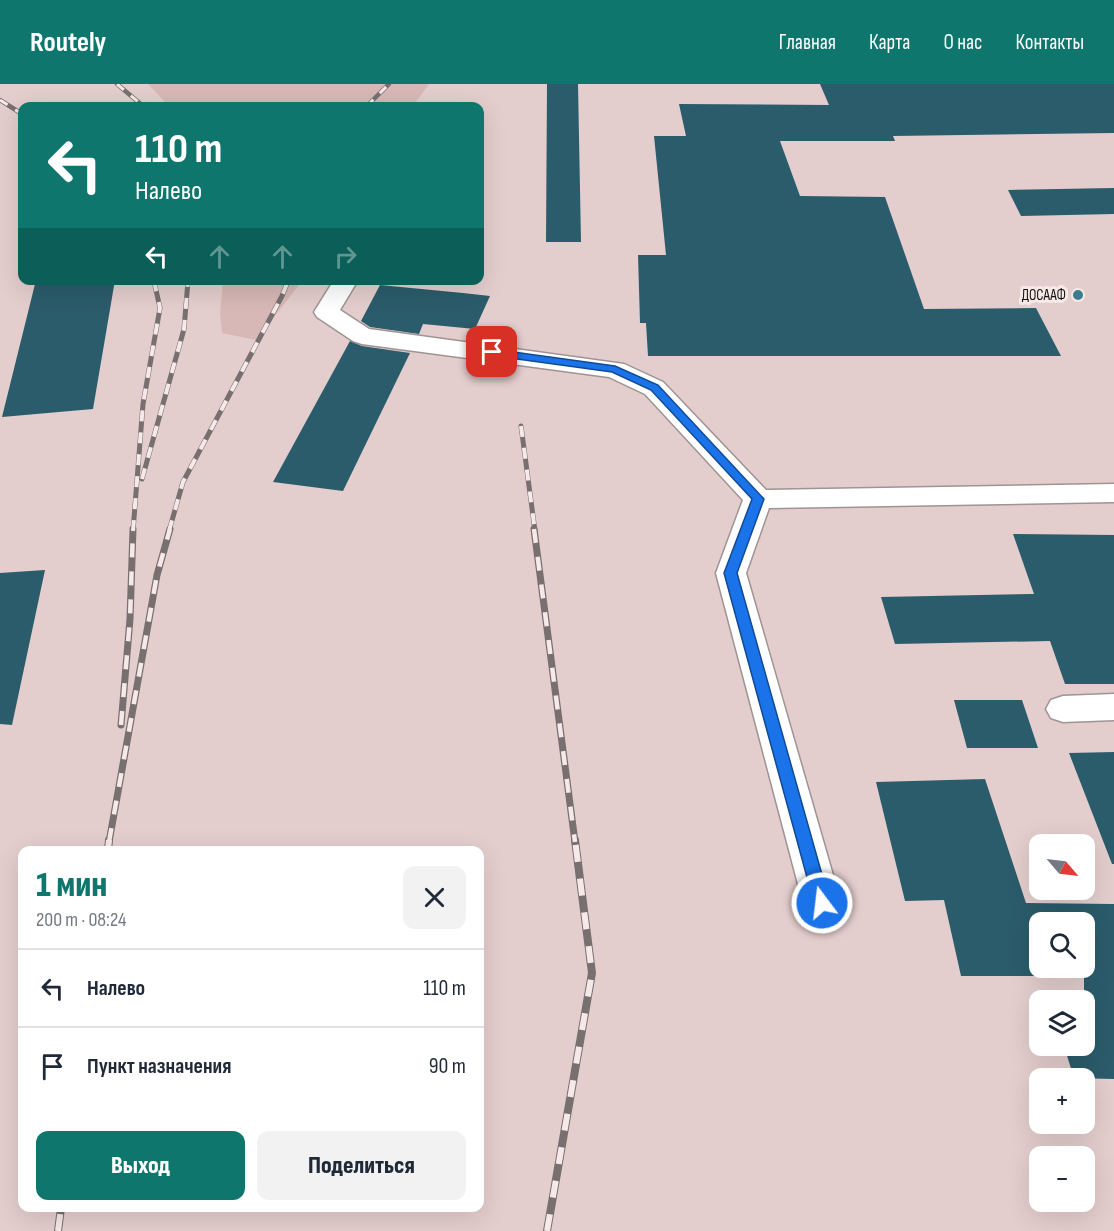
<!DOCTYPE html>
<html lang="ru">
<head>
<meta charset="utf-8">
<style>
  :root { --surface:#fff; --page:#f2f2f3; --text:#1f2937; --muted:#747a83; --line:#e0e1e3; --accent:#0f766e }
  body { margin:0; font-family:"Sofia Sans Condensed",sans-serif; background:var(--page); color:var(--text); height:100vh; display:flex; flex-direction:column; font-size:22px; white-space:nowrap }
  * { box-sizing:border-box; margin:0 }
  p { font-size:20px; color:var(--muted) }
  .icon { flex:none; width:33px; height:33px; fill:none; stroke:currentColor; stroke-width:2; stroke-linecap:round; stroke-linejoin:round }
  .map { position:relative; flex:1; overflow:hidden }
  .sheet { position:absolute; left:18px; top:762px; width:466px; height:366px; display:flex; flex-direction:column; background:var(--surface); border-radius:12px; box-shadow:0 6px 24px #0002 }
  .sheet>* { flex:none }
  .hud { position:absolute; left:18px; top:18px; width:466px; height:183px; border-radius:12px; box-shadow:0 6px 24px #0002; background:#0f766e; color:#fff; overflow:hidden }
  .needle { width:39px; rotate:118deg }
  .fabs { position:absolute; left:1029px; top:750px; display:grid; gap:12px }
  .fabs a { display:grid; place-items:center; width:66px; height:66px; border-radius:12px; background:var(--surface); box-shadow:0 6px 24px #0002; font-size:30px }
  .pin { position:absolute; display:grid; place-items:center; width:51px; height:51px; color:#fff; margin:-26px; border-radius:12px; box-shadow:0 3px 9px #0006 }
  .me { position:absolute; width:66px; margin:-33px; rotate:345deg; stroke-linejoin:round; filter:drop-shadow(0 0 4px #0008) }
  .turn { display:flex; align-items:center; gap:21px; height:126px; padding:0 18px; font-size:27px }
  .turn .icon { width:78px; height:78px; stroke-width:2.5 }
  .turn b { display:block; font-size:42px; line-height:51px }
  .lanes { display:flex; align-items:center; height:57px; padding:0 18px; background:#0003; justify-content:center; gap:30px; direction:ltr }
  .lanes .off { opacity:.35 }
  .round { display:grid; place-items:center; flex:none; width:63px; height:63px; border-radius:12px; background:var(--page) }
  .head { display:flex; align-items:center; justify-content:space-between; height:102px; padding:0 18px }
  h1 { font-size:36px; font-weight:800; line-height:45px; color:var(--accent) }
  .action { display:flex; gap:12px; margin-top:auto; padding:12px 18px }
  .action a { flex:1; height:69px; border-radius:12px; background:var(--accent); color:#fff; font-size:24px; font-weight:800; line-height:69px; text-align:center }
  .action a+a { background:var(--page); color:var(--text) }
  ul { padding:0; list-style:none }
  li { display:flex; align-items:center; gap:18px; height:78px; padding:0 18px; border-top:2px solid var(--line) }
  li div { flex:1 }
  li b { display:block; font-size:22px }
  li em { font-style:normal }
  header { display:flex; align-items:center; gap:36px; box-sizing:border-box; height:84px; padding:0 30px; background:var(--accent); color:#fff }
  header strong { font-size:28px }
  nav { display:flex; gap:33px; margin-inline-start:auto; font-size:21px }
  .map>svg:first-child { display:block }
  .built { fill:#e3cecd; fill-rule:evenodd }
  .green { fill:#d7b8b6 }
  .building { fill:#2b5c6b; fill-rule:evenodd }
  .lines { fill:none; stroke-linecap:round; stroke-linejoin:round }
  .minor-casing { stroke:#9f9393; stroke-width:3 }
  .minor { fill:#fff; fill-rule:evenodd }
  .rail-far3-casing { stroke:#787070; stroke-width:4.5 }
  .rail-far2-casing { stroke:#787070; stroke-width:5 }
  .rail-far1-casing { stroke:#787070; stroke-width:7 }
  .rail-casing { stroke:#787070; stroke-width:8 }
  .rail-far3 { stroke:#f6e9e8; stroke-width:3; stroke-dasharray:9; stroke-linecap:butt }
  .rail-far2 { stroke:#f6e9e8; stroke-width:4; stroke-dasharray:11; stroke-linecap:butt }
  .rail-far1 { stroke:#f6e9e8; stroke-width:4.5; stroke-dasharray:14; stroke-linecap:butt }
  .rail { stroke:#f6e9e8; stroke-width:6; stroke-dasharray:17; stroke-linecap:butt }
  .route { fill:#1a73e8; stroke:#114b97; stroke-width:1.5 }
  .poi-dot { fill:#3c7c8f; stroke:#f6e9e8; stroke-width:2 }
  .labels { text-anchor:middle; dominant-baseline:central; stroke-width:6; stroke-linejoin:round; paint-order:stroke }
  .far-poi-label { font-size:15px; fill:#151111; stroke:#f6e9e8; text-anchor:end }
</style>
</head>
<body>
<header>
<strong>Routely</strong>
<nav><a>Главная</a><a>Карта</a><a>О нас</a><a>Контакты</a></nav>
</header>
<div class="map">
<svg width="1114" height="1147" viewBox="0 0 1114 1147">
  <rect width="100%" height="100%" fill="#e8dcdb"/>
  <path class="built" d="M0,0H1114V1147H0ZM22,22H480V196H22ZM1040,760H1084V806H1040ZM22,766H480V1124H22ZM1040,838H1084V884H1040ZM1040,916H1084V962H1040ZM1040,994H1084V1040H1040ZM1040,1072H1084V1118H1040Z"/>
  <path class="green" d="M148,0H429L413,22H169Z
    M223,197V196L302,197L256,256L222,249L220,229Z"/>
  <path class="building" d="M547,0H578L581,158H546Z
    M820,0H1114V49L893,52L895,57H780L800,112L885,113L924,225L1036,224L1061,272H648L646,239H640L638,171H666L654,52H686L679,20L829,21Z
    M1114,104V130L1021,132L1008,106Z
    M76,196H115L93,325L2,333L35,200Z
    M380,201L463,209L490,212L475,245L423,240L419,250L370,243L361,237Z
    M350,257L362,262L410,269L343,407L273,398Z
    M1013,450L1114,451V600H1065L1050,557L895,560L881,513L1034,510Z
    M45,486L12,641L0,640V489Z
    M954,616H1022L1038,664H967Z
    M1114,668V780H1112L1069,669Z
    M985,695L1026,819L1114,820V995L1074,994L1064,962H1084V892H961L944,816L905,817L876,698ZM1040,838H1084V884H1040Z"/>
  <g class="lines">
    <defs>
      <path id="minor" d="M334,196H358L340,226L369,245L624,280L663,298L766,406L1114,400V418L769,424L746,489L841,819L836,831L822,836L808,831L803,819L716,489L743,416L645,310L609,293L362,260L353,257L317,233L314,228Z
        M1114,610V636L1063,638L1051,634L1046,625L1051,616L1063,612Z"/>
    </defs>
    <use href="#minor" class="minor-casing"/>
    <use href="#minor" class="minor"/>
    <defs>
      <path id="rail-far3" d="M117,0L143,22
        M0,16L22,30
        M367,22L389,0
        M154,196L155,199
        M188,199V196
        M287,199L288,196"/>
      <path id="rail-far2" d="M521,342L535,447
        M142,395L184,245L188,197
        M133,447L143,320L160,224L154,197
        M169,447L183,398L282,212L288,197"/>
      <path id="rail-far1" d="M534,445L575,758
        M121,641L130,535L133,445
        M109,758L157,491L170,445"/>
      <path id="rail" d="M108,766L109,756
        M58,1147L61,1124
        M547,1147L592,889L575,756"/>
    </defs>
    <use href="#rail-far3" class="rail-far3-casing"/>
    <use href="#rail-far2" class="rail-far2-casing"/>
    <use href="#rail-far1" class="rail-far1-casing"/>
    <use href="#rail" class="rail-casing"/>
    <use href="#rail-far3" class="rail-far3"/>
    <use href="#rail-far2" class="rail-far2"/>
    <use href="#rail-far1" class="rail-far1"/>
    <use href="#rail" class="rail"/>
  </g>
  <path class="route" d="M492,265L615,282L658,301L764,415L737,489L830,819L828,824L822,826L816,824L814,819L724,489L752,415L651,306L612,288L488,271L487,268Z"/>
  <circle class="poi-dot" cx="1078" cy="211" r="6"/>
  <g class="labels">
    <g class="far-poi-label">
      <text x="1066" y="211">ДОСААФ</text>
    </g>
  </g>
</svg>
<div class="fabs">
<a><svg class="needle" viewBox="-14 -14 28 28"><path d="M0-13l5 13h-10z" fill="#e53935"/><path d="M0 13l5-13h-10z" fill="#747a83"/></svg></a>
<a><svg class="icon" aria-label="search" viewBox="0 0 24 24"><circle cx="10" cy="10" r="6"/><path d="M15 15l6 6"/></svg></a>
<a><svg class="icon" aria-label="layers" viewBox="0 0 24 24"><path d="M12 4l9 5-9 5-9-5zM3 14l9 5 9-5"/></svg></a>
<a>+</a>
<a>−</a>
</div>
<div class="pin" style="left:492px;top:268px;background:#d93025"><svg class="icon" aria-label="arrive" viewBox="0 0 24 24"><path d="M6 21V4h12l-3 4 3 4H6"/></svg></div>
<svg class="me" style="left:822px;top:819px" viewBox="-20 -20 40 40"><circle r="17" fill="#1a73e8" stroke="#fff" stroke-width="3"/><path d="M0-11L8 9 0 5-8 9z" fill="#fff"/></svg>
<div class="hud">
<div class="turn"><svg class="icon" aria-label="left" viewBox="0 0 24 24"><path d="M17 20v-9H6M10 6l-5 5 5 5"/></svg><div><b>110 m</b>Налево</div></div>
<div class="lanes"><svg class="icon" aria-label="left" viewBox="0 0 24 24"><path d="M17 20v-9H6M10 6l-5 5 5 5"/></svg><svg class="icon off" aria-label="ahead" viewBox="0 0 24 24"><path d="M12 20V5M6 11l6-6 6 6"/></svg><svg class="icon off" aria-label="ahead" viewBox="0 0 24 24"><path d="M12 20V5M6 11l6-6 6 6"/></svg><svg class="icon off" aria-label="right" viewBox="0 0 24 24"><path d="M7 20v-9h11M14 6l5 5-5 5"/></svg></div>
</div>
<section class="sheet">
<div class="head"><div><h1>1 мин</h1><p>200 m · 08:24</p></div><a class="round"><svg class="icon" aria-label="close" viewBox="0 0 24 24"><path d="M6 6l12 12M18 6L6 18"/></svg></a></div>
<ul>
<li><svg class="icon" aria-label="left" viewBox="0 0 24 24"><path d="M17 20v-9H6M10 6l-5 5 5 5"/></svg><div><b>Налево</b></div><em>110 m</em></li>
<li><svg class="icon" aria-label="arrive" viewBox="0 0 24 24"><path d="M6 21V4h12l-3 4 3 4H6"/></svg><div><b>Пункт назначения</b></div><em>90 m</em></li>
</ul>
<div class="action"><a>Выход</a><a>Поделиться</a></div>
</section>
</div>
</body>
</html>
